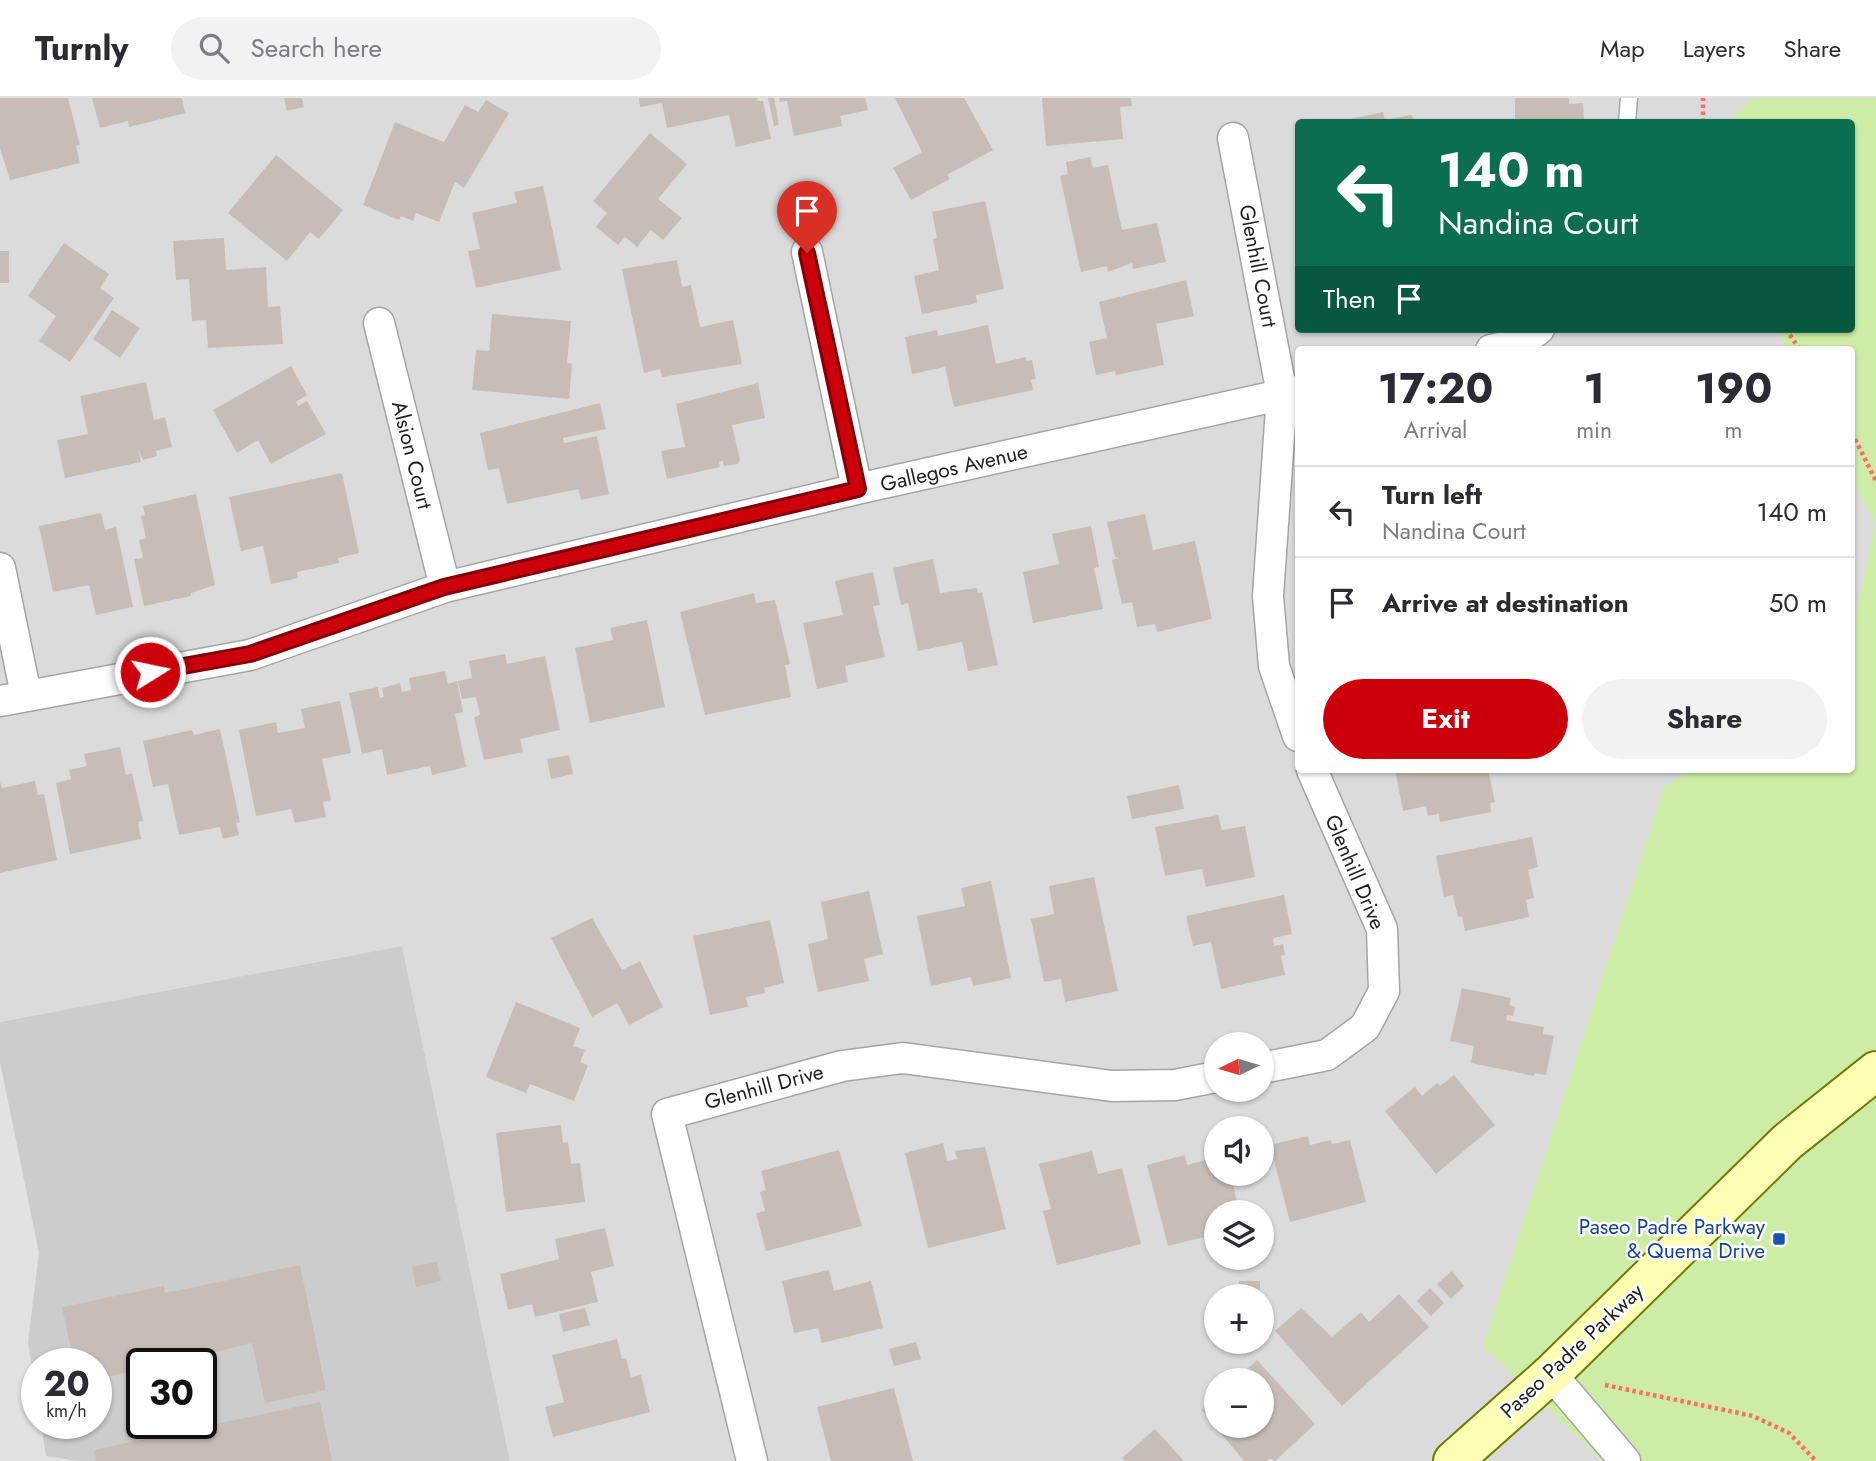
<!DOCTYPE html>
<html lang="en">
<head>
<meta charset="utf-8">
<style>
  :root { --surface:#fff; --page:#f2f2f3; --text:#2b2b33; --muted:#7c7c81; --line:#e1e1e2; --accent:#cc000a }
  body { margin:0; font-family:Jost,sans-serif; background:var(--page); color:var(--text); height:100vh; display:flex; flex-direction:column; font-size:26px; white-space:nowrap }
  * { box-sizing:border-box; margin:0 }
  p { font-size:23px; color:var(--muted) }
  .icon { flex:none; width:38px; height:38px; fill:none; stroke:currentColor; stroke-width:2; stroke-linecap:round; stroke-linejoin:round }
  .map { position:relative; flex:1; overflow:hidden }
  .panel { position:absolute; left:1295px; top:248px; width:560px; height:427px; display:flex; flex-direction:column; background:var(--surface); border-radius:7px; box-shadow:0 2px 5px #0004 }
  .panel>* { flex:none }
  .top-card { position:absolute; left:1295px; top:21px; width:560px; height:214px; border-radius:7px; box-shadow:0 2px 5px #0004; background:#0b6e4f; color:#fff; overflow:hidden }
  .needle { width:46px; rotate:265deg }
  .fabs { position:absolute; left:1204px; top:934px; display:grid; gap:14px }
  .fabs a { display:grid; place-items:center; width:70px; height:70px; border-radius:50%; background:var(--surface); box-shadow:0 2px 5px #0004; font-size:35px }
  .speed { position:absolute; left:21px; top:1250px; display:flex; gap:14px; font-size:35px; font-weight:700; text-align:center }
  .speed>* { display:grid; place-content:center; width:91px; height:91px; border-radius:50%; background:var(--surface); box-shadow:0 2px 5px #0004; line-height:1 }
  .speed small { font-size:18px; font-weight:400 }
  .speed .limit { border:4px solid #111; border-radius:10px; background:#fff; color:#111 }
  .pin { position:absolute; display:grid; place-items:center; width:60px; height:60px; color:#fff; margin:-72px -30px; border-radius:50% 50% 50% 0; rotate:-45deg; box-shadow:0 0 7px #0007 }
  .pin .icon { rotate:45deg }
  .me { position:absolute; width:77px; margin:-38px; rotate:80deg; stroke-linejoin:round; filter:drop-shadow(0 0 5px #0008) }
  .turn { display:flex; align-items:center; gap:24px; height:147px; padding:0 28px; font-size:32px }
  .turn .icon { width:91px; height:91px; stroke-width:2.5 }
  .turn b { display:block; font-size:49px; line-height:60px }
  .then { display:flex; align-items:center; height:66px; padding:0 28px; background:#0003; gap:14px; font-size:26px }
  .eta { display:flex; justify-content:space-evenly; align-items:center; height:119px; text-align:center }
  .eta b { font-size:42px; font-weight:700; line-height:49px }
  .primary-button { display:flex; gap:14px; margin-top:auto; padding:14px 28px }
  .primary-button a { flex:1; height:80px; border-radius:42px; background:var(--accent); color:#fff; font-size:28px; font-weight:700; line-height:80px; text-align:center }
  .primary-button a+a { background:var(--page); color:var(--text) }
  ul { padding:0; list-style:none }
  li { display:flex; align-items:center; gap:21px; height:91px; padding:0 28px; border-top:2px solid var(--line) }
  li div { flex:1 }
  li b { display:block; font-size:26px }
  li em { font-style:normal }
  header { display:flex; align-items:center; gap:42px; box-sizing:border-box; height:98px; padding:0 35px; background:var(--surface); border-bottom:2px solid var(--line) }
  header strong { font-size:33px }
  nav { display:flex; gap:38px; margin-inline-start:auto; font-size:24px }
  .search { width:490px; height:63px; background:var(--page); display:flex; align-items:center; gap:18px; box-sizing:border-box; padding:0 24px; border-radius:38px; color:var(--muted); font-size:26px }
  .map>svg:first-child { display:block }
  .residential { fill:#dcdbdb; fill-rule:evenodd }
  .religious { fill:#ccc; fill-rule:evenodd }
  .grass { fill:#cdeda6 }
  .parking { fill:#e2e2e2 }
  .building { fill:#c8bdb6 }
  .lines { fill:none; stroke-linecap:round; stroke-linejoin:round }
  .service-casing { stroke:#a5a5a5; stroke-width:19 }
  .minor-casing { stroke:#a5a5a5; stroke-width:33 }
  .secondary-casing { stroke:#737a00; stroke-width:42 }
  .path { stroke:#ff6d65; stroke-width:4.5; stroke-dasharray:3.5 3.5; stroke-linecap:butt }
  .service { stroke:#fff; stroke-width:16 }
  .minor { stroke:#fff; stroke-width:30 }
  .secondary { stroke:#fdfdb4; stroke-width:38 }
  .route-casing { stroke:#850006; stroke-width:18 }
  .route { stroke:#cc000a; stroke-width:12 }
  .transit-dot { fill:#1a4fb4; stroke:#fff; stroke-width:2.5 }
  .labels { text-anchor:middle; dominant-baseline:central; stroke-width:5; stroke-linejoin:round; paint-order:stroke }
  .street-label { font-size:21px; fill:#1e1e1e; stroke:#fff }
  .transit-label { font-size:21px; fill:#164399; stroke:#fff; text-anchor:end }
</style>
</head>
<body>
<header>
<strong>Turnly</strong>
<div class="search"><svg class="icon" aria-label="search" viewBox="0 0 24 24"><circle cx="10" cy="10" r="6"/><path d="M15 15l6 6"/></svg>Search here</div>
<nav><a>Map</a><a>Layers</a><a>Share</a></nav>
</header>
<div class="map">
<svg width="1876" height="1363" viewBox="0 0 1876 1363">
  <rect width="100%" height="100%" fill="#f0ebe4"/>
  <path class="residential" d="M0,0H1876V823L1484,1247L1602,1363H510L402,848L0,924ZM1298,24H1852V231H1298ZM1298,252H1852V672H1298ZM1216,947H1262V992H1216ZM1216,1031H1262V1076H1216ZM1216,1115H1262V1160H1216ZM1216,1199H1262V1244H1216ZM1216,1283H1262V1328H1216Z"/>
  <path class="religious" d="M402,848L510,1363H0V924ZM37,1265H96V1325H37ZM142,1265H201V1325H142Z"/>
  <path class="grass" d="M1752,0H1876V1363H1602L1483,1248L1664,689L1691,672H1852V536L1875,426L1852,379V252H1788L1777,231H1852V24H1728Z"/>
  <path class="parking" d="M0,964L39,1155L28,1244L37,1300V1325H41L46,1358L78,1363H0Z"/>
  <path class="building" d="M0,0H68L80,47L76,48L80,65L10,82L0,50Z
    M92,0H182L185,15L129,29L128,23L100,30Z
    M284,0H302L304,9L287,13Z
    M639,0H757L758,3H763L771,41L736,49L729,17L667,30L662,5L640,9Z
    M768,0H774L779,27L774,28Z
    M779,0H865L868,12L840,18L842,28L794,38L787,3L780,4Z
    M895,0H964L993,52L947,77L950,81L911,102L893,70L922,54Z
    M1042,0H1131L1132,8L1120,9L1123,41L1046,48Z
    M1515,0H1569V6L1583,5L1584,24H1515Z
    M486,2L509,15L464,90L455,84L439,124L416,115L413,123L401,118L399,122L363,107L395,24L444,44L465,7L478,14Z
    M1383,14L1385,22L1411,17L1416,24H1336Z
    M650,35L687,66L658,101L682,120L663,142L651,132L637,149L625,139L618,147L596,129L607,115L593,103Z
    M276,57L343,112L319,141L310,134L287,163L228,115Z
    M1090,59L1093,70L1108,67L1122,132L1157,125L1166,164L1133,171L1132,165L1108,174L1107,168L1081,174L1060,78L1068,76L1066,64Z
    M543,88L561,172L476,190L468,153L480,151L472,115L517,105L514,94Z
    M985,103L1004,191L976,197L977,205L922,216L914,178L939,172L933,141L937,140L932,114Z
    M224,140L226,172L266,169L268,209L280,208L283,246L208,250L206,222L192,223L189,181L176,182L173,143Z
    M64,145L109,176L100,190L114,200L70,264L39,243L56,218L28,198Z
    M0,153H9V185H0Z
    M677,162L682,189L691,187L700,229L733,222L742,266L662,279L660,271L644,275L622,171Z
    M1186,182L1194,218L1156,226L1164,267L1116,277L1115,273L1096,277L1089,244L1107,240L1099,204Z
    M112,212L140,230L120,260L93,241Z
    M492,216L571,223L567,265L572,266L569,301L472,292L476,252L489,253Z
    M988,227L996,266L1026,259V263L1032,262L1036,281L1031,282L1033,292L954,309L945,269L912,276L905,239L937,232L938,238Z
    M291,268L307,297L296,304L298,308L307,303L326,336L271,366L258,342L237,355L213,312Z
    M146,284L154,322L165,319L172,349L156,353L157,358L143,362L138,351L141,364L65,380L57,342L88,336L80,298Z
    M758,285L765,320L732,327L740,362L738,366L724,368L723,363L719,364L720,369L667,381L661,353L685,349L676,306Z
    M600,305L606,331L563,340L564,345L597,338L609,396L581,402L578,391L507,406L499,370L488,372L480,335Z
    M342,375L359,455L338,460L339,465L297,474L298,480L271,486L263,448L241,453L229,399Z
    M196,396L215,487L191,495V498L144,508L134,461L143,460L139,442L146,440L141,418L145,417L143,408Z
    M101,415L105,432L116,429L133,509L96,517L89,487L53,494L39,428Z
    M1145,416L1153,452L1195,443L1212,521L1157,534L1155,526L1137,529L1132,504L1122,506L1112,462L1120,460L1115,459L1107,424Z
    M1091,428L1099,469L1094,470L1103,511L1033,525L1023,474L1059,466L1052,436Z
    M933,461L940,495L977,490L978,495L982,494L998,567L968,573L962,544L918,553L908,505L901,507L893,470Z
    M873,474L880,507L873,508L885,559L845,568L848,584L817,591L803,525L843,517L835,483Z
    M754,495L756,505L775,502L790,566L785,567L791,599L705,617L680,514Z
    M647,522L665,609L590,625L575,550L613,542L610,530Z
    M505,556L507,566L545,558L560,632L520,641L523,654L484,662L474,619L480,617L476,599L462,601L458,583L472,580L469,563Z
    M445,573L448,586L457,583L463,614L455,616L466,669L432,677L430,668L387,677L382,651L362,656L349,595L378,589L380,600L384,599L382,590L400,585L402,594L411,592L409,580Z
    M340,603L351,655L322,661L331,702L323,704L326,719L295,725L291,711L256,718L239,632L276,624L278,635L305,630L301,611Z
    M220,631L240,724L236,725L239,737L223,741L220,729L179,737L168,686L153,689L143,643L192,632L194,637Z
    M120,649L126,677L132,675L143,723L138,724L141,741L70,756L56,685L71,681L69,672L87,668L84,656Z
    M569,657L573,676L551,681L547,661Z
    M1395,672H1488L1495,704L1490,705L1491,714L1440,724L1439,716L1428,718L1426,708L1403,713Z
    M35,683L38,697L44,696L57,762L0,775V684L2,690Z
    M1179,687L1184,711L1132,721L1127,698Z
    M1218,717L1222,732L1245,728L1255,779L1206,789L1202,771L1165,778L1155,729Z
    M1532,739L1538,769L1528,772L1534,800L1526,802L1529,819L1465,833L1462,818L1458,819L1453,797L1444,799L1436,758Z
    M1094,779L1118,893L1065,904L1061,881L1044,884L1031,821L1054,816L1049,788Z
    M991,783L1011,880L973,888L971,879L931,888L917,818L965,808L961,790Z
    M869,793L883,856L864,861L869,883L818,894L808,846L828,841L821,804Z
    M1284,797L1292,836L1273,840L1274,848L1283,846L1285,857L1281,858L1285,877L1221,891L1211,844L1193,848L1186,818Z
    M592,820L622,872L640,863L663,909L629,927L617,905L592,919L551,840Z
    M770,822L784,885L764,890L765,895L746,899L748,909L710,917L693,838Z
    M1462,890L1511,900L1509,907L1515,909L1513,918L1507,917L1506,922L1544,929L1543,936L1554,938L1546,977L1535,975L1534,978L1471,965L1474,948L1450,943Z
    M516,904L580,930L573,948L585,952L580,964L588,967L574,1003L530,986L526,995L486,979Z
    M1454,977L1495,1027L1436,1076L1385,1013L1415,989L1422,998L1437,985L1440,988Z
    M561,1027L563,1045L568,1044L571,1066L580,1065L585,1104L506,1114L496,1035Z
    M1308,1038L1310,1047L1331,1042L1332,1046L1350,1042L1366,1104L1290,1124L1270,1047Z
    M943,1045L947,1063L957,1061L955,1053L985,1049L1006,1131L928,1150L905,1055Z
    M839,1052L862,1128L766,1153L756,1115L765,1113L760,1094L766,1092L761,1073Z
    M1092,1053L1098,1076L1122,1070L1141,1146L1057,1167L1043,1113L1051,1111L1039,1066Z
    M1185,1057L1187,1067L1206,1062L1208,1068L1216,1065V1076H1230L1240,1115H1216V1136L1168,1148L1147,1067Z
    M605,1130L614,1168L591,1174L598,1204L535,1219L532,1206L508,1212L500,1176L559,1161L555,1141Z
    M437,1164L441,1183L416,1189L412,1169Z
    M300,1167L326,1292L265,1305L252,1245L170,1265H142V1271L96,1281V1265H74L62,1209L164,1188L165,1195Z
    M829,1172L834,1193L871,1183L883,1230L822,1245L818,1230L794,1235L782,1183Z
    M1452,1173L1464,1188L1451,1201L1437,1186Z
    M1239,1183H1260V1199H1239Z
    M1430,1190L1444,1205L1431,1218L1417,1203Z
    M1399,1196L1429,1229L1342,1308L1275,1233L1301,1210L1332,1239L1361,1214L1369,1224Z
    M585,1210L590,1227L563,1234L559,1216Z
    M617,1241L622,1261L626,1260L631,1279L641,1277L650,1314L553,1339L545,1309L564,1304L552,1257Z
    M916,1244L921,1261L894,1268L889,1251Z
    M1257,1262L1315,1326L1275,1363L1270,1360L1267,1363H1244L1202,1312L1216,1299V1328H1262V1283H1234Z
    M894,1290L913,1363H831L817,1309Z
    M320,1304L332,1363H96L94,1352Z
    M1155,1331L1184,1363H1125L1122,1360Z"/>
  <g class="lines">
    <defs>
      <path id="service" d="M1627,24L1629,0"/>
      <path id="minor" d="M1233,40L1282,296L1268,498L1274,568L1298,638
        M807,154L857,391
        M379,225L445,489
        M1491,252L1518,246L1539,231
        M0,470L26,597
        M0,603L250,557L445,489L857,391L1298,293
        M1262,970L1327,957L1365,929L1384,893L1382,831L1312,672
        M1551,1276L1625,1363
        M752,1363L667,1016L842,968L903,960L1112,988L1175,987L1216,979"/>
      <path id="secondary" d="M1453,1363L1551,1276L1787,1044L1876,973"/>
    </defs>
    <use href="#service" class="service-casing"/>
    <use href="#minor" class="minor-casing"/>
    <use href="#secondary" class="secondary-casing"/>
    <path class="path" d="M1703,24V0
      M1786,231L1800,252
      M1852,335L1876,383
      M1605,1287L1753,1318L1789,1335L1816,1363"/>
    <use href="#service" class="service"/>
    <use href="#minor" class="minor"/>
    <use href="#secondary" class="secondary"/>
  </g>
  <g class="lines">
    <defs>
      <path id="route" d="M150,574L250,556L444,489L858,391L807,155"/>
    </defs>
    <use href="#route" class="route-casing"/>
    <use href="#route" class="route"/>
  </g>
  <rect class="transit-dot" x="1772" y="1134" width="14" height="14" rx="3.5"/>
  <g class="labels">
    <g class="street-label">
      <text transform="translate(1258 168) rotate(79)">Glenhill Court</text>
      <text transform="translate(412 357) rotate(76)">Alsion Court</text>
      <text transform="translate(954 370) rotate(-13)">Gallegos Avenue</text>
      <text transform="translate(1355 774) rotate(67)">Glenhill Drive</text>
      <text transform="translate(764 989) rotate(-15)">Glenhill Drive</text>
      <text transform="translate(1572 1253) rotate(-43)">Paseo Padre Parkway</text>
    </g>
    <g class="transit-label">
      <text x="1765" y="1129">Paseo Padre Parkway<tspan x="1765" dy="24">&amp; Quema Drive</tspan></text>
    </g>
  </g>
</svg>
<div class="fabs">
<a><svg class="needle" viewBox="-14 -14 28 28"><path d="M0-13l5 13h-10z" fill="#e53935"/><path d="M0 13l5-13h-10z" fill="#7c7c81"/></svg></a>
<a><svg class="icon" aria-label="sound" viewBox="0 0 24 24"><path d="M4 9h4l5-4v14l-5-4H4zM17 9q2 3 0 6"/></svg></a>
<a><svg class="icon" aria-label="layers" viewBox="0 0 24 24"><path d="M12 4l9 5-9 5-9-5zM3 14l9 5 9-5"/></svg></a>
<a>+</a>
<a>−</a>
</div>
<div class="speed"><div>20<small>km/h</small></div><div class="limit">30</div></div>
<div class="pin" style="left:807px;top:155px;background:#d93025"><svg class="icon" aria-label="arrive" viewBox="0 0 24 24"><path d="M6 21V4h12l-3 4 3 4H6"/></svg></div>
<svg class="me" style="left:150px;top:574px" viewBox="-20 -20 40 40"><circle r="17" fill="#cc000a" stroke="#fff" stroke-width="3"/><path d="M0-11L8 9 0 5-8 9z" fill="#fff"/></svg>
<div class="top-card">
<div class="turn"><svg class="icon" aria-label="left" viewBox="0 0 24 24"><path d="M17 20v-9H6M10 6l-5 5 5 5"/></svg><div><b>140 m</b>Nandina Court</div></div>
<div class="then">Then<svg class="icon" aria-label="arrive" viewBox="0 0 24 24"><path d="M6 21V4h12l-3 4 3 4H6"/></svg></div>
</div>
<section class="panel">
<div class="eta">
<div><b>17:20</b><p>Arrival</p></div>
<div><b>1</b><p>min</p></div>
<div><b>190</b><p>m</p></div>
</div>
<ul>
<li><svg class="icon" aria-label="left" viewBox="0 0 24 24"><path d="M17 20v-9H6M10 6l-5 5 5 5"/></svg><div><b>Turn left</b><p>Nandina Court</p></div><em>140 m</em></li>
<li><svg class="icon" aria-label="arrive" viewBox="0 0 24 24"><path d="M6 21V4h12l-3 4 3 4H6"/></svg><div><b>Arrive at destination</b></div><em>50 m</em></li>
</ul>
<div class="primary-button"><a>Exit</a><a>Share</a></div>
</section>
</div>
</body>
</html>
